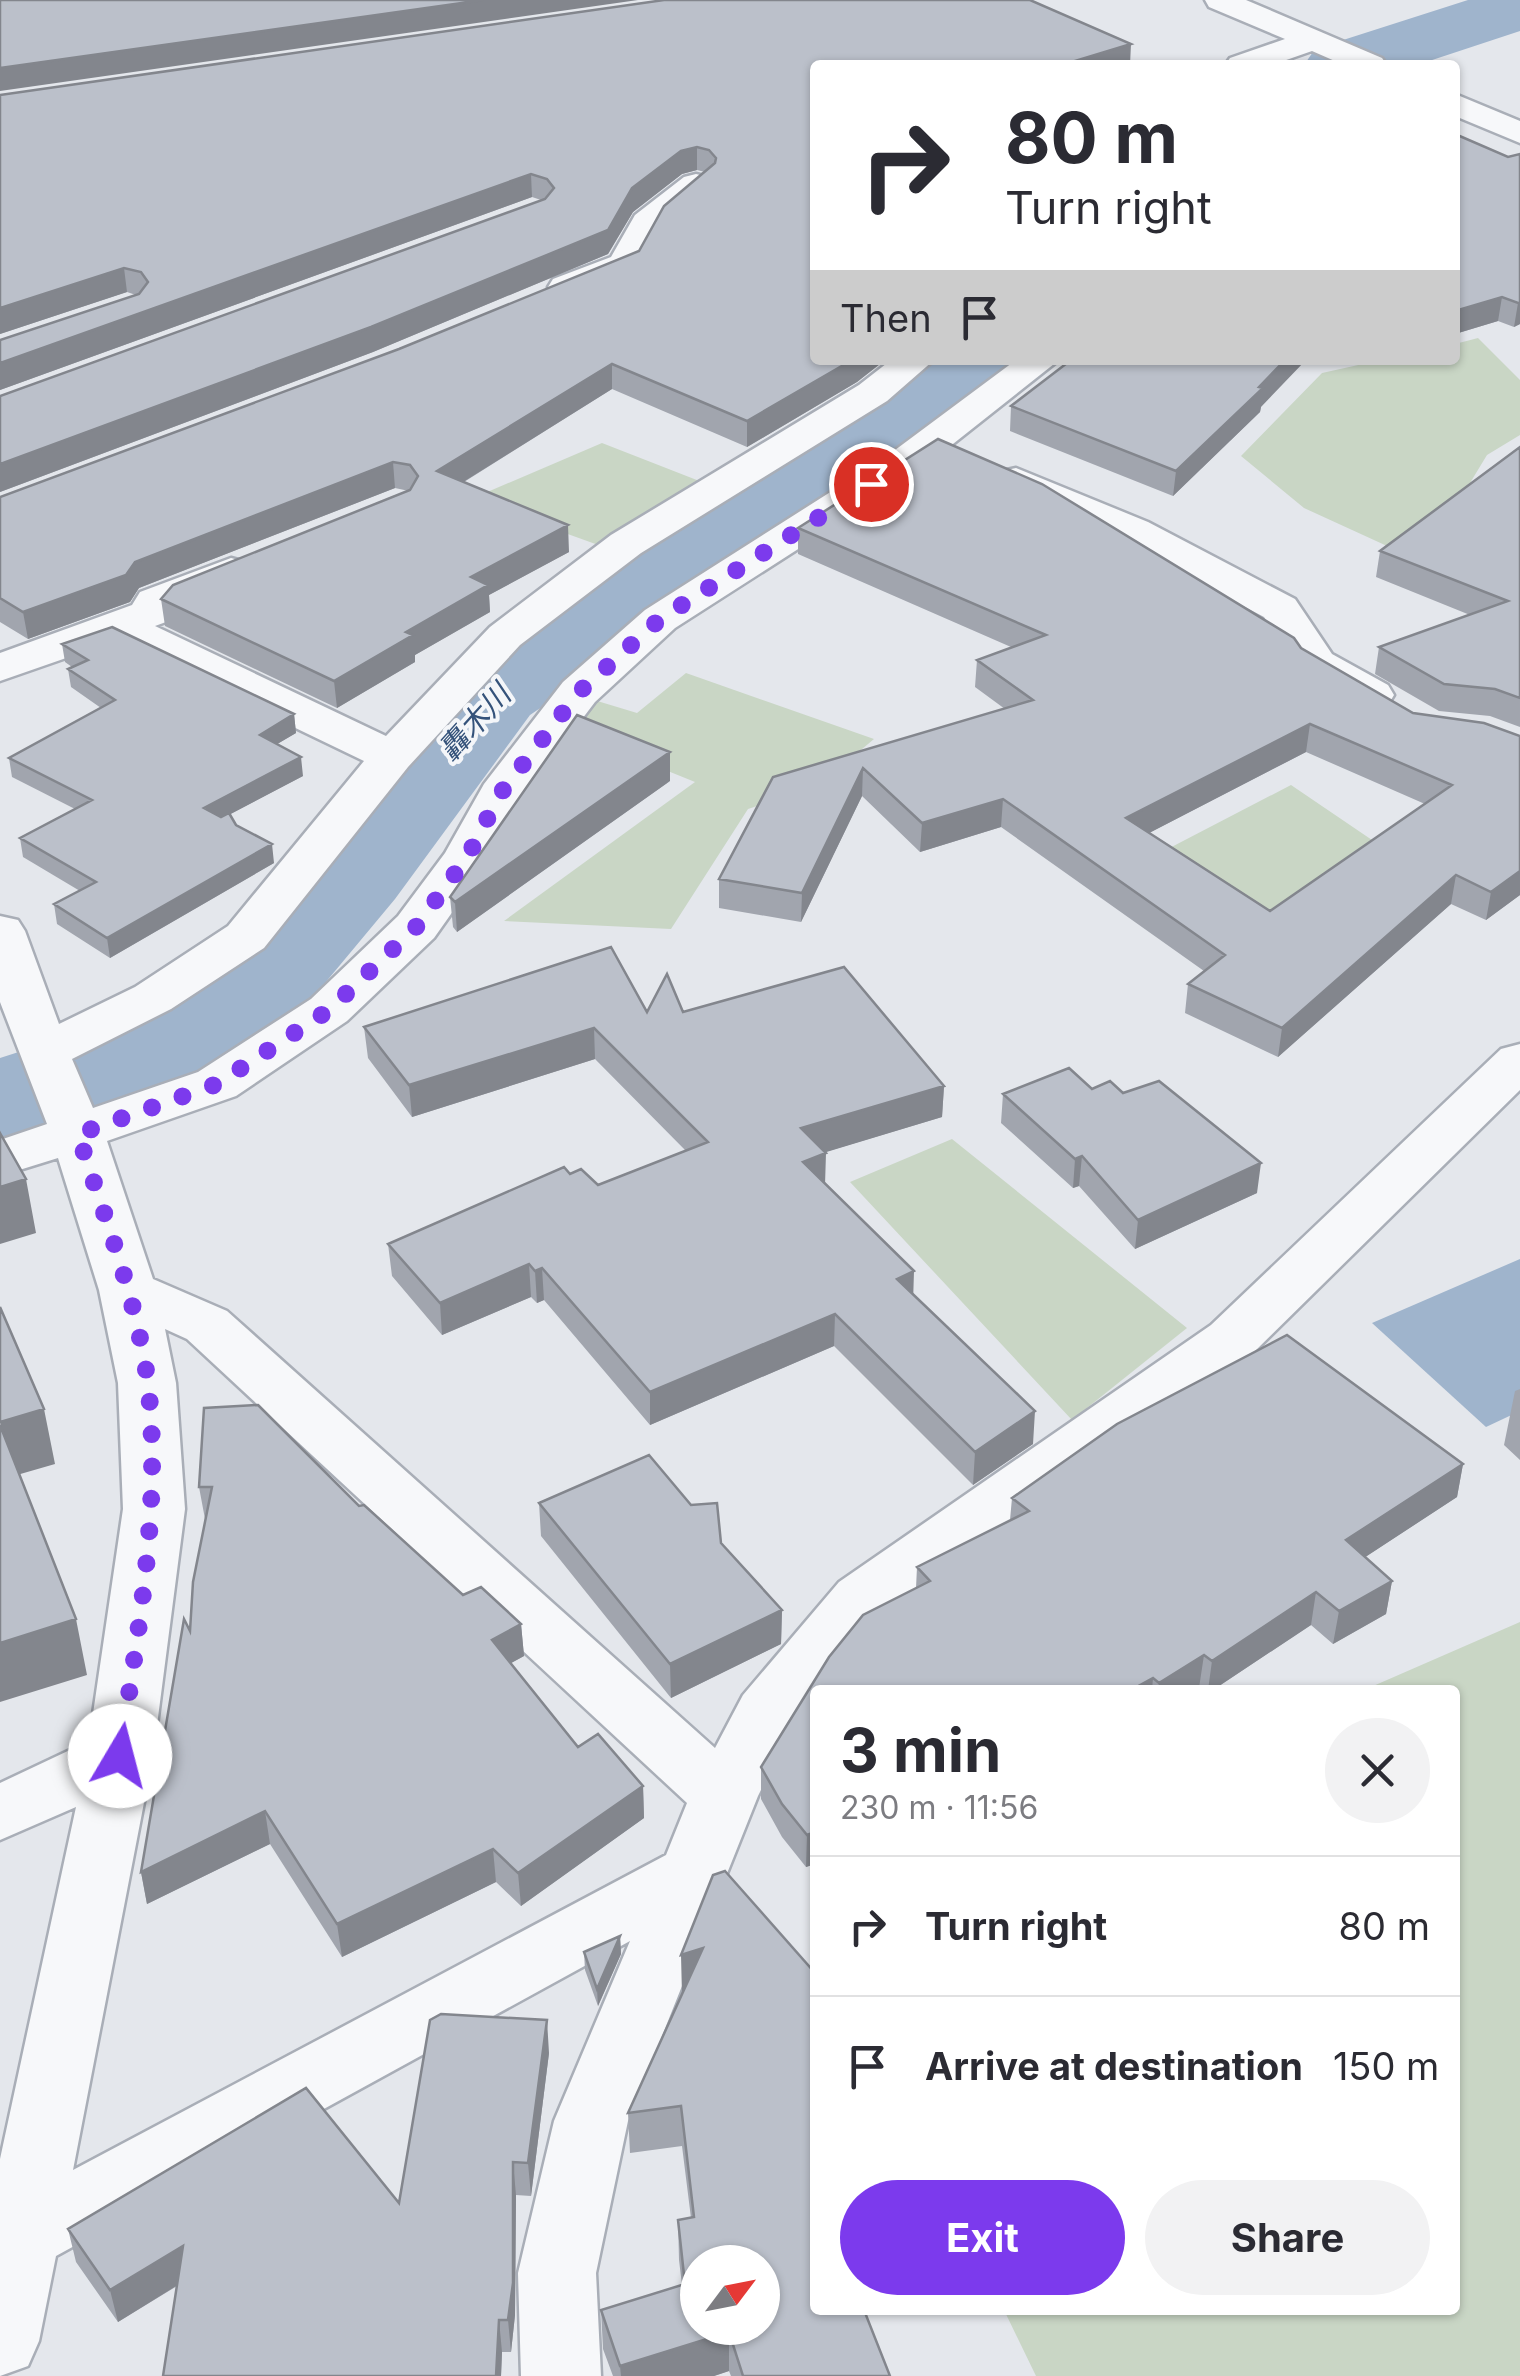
<!DOCTYPE html>
<html lang="en">
<head>
<meta charset="utf-8">
<style>
  :root { --surface:#fff; --page:#f2f2f3; --text:#2b2b33; --muted:#7c7c81; --line:#e1e1e2; --accent:#7c3aed }
  body { margin:0; font-family:Inter,"Noto Sans JP",sans-serif; background:var(--page); color:var(--text); height:100vh; display:flex; flex-direction:column; font-size:38px; white-space:nowrap }
  * { box-sizing:border-box; margin:0 }
  p { font-size:32px; color:var(--muted) }
  .icon { flex:none; width:55px; height:55px; fill:none; stroke:currentColor; stroke-width:2; stroke-linecap:round; stroke-linejoin:round }
  .map { position:relative; flex:1; overflow:hidden }
  .side { position:absolute; left:810px; top:1685px; width:650px; height:630px; display:flex; flex-direction:column; background:var(--surface); border-radius:10px; box-shadow:0 2px 8px #0004 }
  .side>* { flex:none }
  .guide { position:absolute; left:810px; top:60px; width:650px; height:305px; border-radius:10px; box-shadow:0 2px 8px #0004; background:#fff; color:var(--text); overflow:hidden }
  .needle { width:65px; rotate:58deg }
  .fabs { position:absolute; left:680px; top:2245px; display:grid; gap:20px }
  .fabs a { display:grid; place-items:center; width:100px; height:100px; border-radius:50%; background:var(--surface); box-shadow:0 2px 8px #0004; font-size:50px }
  .pin { position:absolute; display:grid; place-items:center; width:85px; height:85px; color:#fff; margin:-42px; border:5px solid #fff; border-radius:50%; box-shadow:0 2px 10px #0007 }
  .me { position:absolute; width:110px; margin:-55px; rotate:8deg; stroke-linejoin:round; filter:drop-shadow(0 0 8px #0008) }
  .turn { display:flex; align-items:center; gap:35px; height:210px; padding:0 30px; font-size:45px }
  .turn .icon { width:130px; height:130px; stroke-width:2.5 }
  .turn b { display:block; font-size:70px; line-height:85px }
  .then { display:flex; align-items:center; height:95px; padding:0 30px; background:#0003; gap:20px; font-size:38px }
  .round { display:grid; place-items:center; flex:none; width:105px; height:105px; border-radius:52px; background:var(--page) }
  .summary { display:flex; align-items:center; justify-content:space-between; height:170px; padding:0 30px }
  h1 { font-size:60px; font-weight:700; line-height:75px }
  .cta { display:flex; gap:20px; margin-top:auto; padding:20px 30px }
  .cta a { flex:1; height:115px; border-radius:60px; background:var(--accent); color:#fff; font-size:40px; font-weight:700; line-height:115px; text-align:center }
  .cta a+a { background:var(--page); color:var(--text) }
  ul { padding:0; list-style:none }
  li { display:flex; align-items:center; gap:30px; height:140px; padding:0 30px; border-top:2px solid var(--line) }
  li div { flex:1 }
  li b { display:block; font-size:38px }
  li em { font-style:normal }
  .map>svg:first-child { display:block }
  .green { fill:#c9d6c5 }
  .water { fill:#9fb4cc }
  .lines { fill:none; stroke-linecap:round; stroke-linejoin:round }
  .river { fill:#9fb4cc; fill-rule:evenodd }
  .minor-casing { stroke:#a9aeb7; stroke-width:5 }
  .minor { fill:#f7f8fa; fill-rule:evenodd }
  .wall { fill:#a1a5ae; fill-rule:evenodd }
  .shaded-wall { fill:#83868d }
  .building { fill:#bbc0ca; stroke:#83868d; stroke-width:2.5; fill-rule:evenodd }
  .route { stroke:#7c3aed; stroke-width:18; stroke-dasharray:0 32.4 }
  .labels { text-anchor:middle; dominant-baseline:central; stroke-width:8; stroke-linejoin:round; paint-order:stroke }
  .water-label { font-size:30px; font-style:italic; fill:#34527a; stroke:#f4f6f9 }
</style>
</head>
<body>
<div class="map">
<svg width="1520" height="2376" viewBox="0 0 1520 2376">
  <rect width="100%" height="100%" fill="#e4e7ec"/>
  <path class="green" d="M1478,338L1520,380V435L1487,455L1422,562L1304,508L1241,456L1322,373L1381,360H1455V344Z
    M602,443L707,484L601,546L471,499Z
    M686,673L874,739L818,786L748,809L671,929L504,921L695,782L569,731L594,700L637,713Z
    M1291,785L1372,840L1267,921L1160,853Z
    M952,1139L1187,1328L1072,1420L850,1182Z
    M1520,1622V2376H1036L1004,2310H1455V1690H1364Z"/>
  <path class="water" d="M1520,1259V1411L1486,1427L1372,1323Z"/>
  <g class="lines">
    <path class="river" d="M1468,0H1520V31L1417,65H1304L1315,49Z
      M922,360H1026L1013,379L903,461L530,715L395,899L310,1001L200,1076L0,1139V1058L112,1022L226,951L313,851L454,669L837,421Z"/>
    <defs>
      <path id="minor" d="M1205,0H1246L1382,58L1387,65H1344L1312,51L1272,65H1225L1230,58L1285,39L1209,7Z
        M1455,94L1520,121V143L1455,116Z
        M696,174L708,177L713,184L662,228L638,272L579,295L566,298L553,295L548,287L553,279L611,257L635,215L684,177Z
        M891,360H934L887,401L641,553L520,645L408,767L264,948L171,1009L72,1059L93,1108L198,1072L311,999L398,916L445,853L484,784L563,682L645,610L887,456L1016,360H1059L915,474L675,628L595,702L523,797L492,856L434,938L347,1021L236,1096L107,1141L153,1279L227,1311L715,1748L743,1695L839,1582L1211,1325L1501,1049L1520,1044V1090L1253,1353L883,1616L823,1690H815V1699L791,1728L758,1796L628,2121L596,2273L601,2376H521L518,2273L554,2121L630,1941L56,2256L39,2341L28,2366L0,2376V2159L76,1807L0,1840V1783L89,1741L123,1509L118,1383L99,1290L58,1158L0,1176V1140L47,1124L0,1002V916L18,920L25,931L59,1024L135,987L228,926L364,761L115,641L0,681V653L132,605L140,592L231,558L246,562L252,571L246,580L174,609L166,622L155,626L386,736L490,627L611,535L859,385ZM165,1329L187,1339L687,1803L666,1855L73,2170L153,1756L185,1509L176,1383Z
        M1016,468L1148,522L1295,599L1332,654L1388,685L1394,695L1388,705L1372,708L1356,705L1300,672L1264,617L1118,540L1002,489L996,480L1002,471Z"/>
    </defs>
    <use href="#minor" class="minor-casing"/>
    <use href="#minor" class="minor"/>
  </g>
  <path class="wall" d="M815,65V360H885L857,382L747,447L612,389L464,482L569,552L489,595L490,612L415,655V662L337,708L165,626L161,599L409,491L395,488L139,588L130,602L28,639L0,622V497L399,349L639,251L705,172L697,170L682,174L633,212L608,254L373,352L0,492V396L541,200L532,197L0,390V340L136,295L127,292L0,334V95Z
    M1455,134L1508,157L1520,154V324L1514,327L1498,321L1455,334Z
    M1011,406L1261,407L1260,412L1173,496L1010,431Z
    M1520,447V727L1490,716L1439,711L1375,674L1379,647L1470,615L1376,577L1380,551Z
    M798,528L1301,648L1413,713L1520,736V895L1486,920L1451,904L1278,1057L1185,1013L1188,984L1204,971L1001,827L920,852L862,796L801,922L719,908V879L773,777L1005,709L975,687L977,660L1011,647L798,554ZM1306,752L1425,804L1270,911L1149,833Z
    M62,644L294,714L296,733L277,744L303,776L230,814L236,825L274,863L110,958L57,924L54,904L80,891L23,857L20,838L75,809L12,777L9,758L101,708L71,687L68,669L72,667L65,662Z
    M670,781L457,932L453,927L450,897Z
    M647,1012H683L944,1086L942,1117L825,1152V1184L1033,1444L973,1485L834,1346L650,1425L544,1300L537,1303L531,1297L442,1335L392,1276L388,1244L570,1174L598,1185L686,1151L595,1059L412,1117L368,1058L364,1027Z
    M1092,1089L1123,1093L1257,1193L1135,1249L1079,1186L1073,1188L1001,1123L1003,1094Z
    M1287,1335L1463,1464L1457,1497L1365,1557L1392,1581L1386,1614L1333,1644L1311,1625L1213,1690H1202L1199,1688L1196,1690H815V1864L806,1867L782,1837L761,1799V1767L829,1657L863,1615L916,1588L917,1567L1010,1520L1012,1498L1117,1424Z
    M1520,1389V1460L1504,1445L1515,1391Z
    M204,1408L359,1506L463,1595L521,1624L524,1656L511,1663L578,1747L643,1786L644,1818L521,1906L496,1882L342,1957L270,1844L147,1904L141,1872L190,1631L205,1519L199,1487Z
    M539,1503L721,1543L782,1610L781,1644L671,1698L541,1536Z
    M620,1936L621,1954L598,2006L585,1970L584,1952Z
    M682,1993L815,2310L890,2376H731L729,2371L714,2376H613L603,2349L601,2310L682,2285L679,2260L678,2220L691,2218L682,2146L630,2153L628,2113Z
    M549,2053L531,2196L516,2195L515,2315L511,2352H502L501,2376H163L177,2286L118,2322L76,2262L68,2229L399,2203Z"/>
  <path class="shaded-wall" d="M483,0H638L0,91V68Z
    M1131,44L1130,65H1062Z
    M697,147V170L682,174L633,212L608,254L373,352L0,492V464L632,188L681,151Z
    M531,174L532,197L0,390V363Z
    M124,268L127,292L0,334V308Z
    M1502,297L1498,321L1455,334V311Z
    M1520,302V324L1514,327L1518,303Z
    M852,360H885L857,382L747,447V421Z
    M1285,360H1306L1261,407L1260,412L1173,496L1176,471Z
    M612,364V389L439,497L437,471Z
    M393,462L395,488L139,588L130,602L28,639L23,612L135,562Z
    M568,525L569,552L489,595L490,612L415,655V662L337,708L334,681L406,632L471,577Z
    M294,714L296,733L262,753L260,735Z
    M1310,724L1306,752L1124,846L1126,818Z
    M670,752V781L457,932L455,902Z
    M301,757L303,776L206,827L204,808Z
    M863,768L862,796L801,922L802,893Z
    M1003,799L1001,827L920,852L922,823Z
    M272,844L274,863L110,958L107,938Z
    M1520,871V895L1486,920L1491,892Z
    M1456,875L1451,904L1278,1057L1282,1028Z
    M594,1028L595,1059L412,1117L409,1085Z
    M944,1086L942,1117L800,1160L801,1128Z
    M826,1153L825,1185L803,1162Z
    M1082,1156L1079,1186L1073,1188L1075,1159Z
    M1261,1163L1257,1193L1135,1249L1138,1220Z
    M26,1179L36,1233L0,1244V1187Z
    M529,1264L531,1297L442,1335L440,1303Z
    M542,1268L544,1300L537,1303L535,1271Z
    M914,1271L913,1303L897,1279Z
    M835,1314L834,1346L650,1425V1392Z
    M44,1409L55,1464L10,1477L0,1422Z
    M1035,1411L1033,1444L973,1485L975,1452Z
    M1463,1464L1457,1497L1341,1573L1346,1540Z
    M1392,1581L1386,1614L1333,1644L1339,1611Z
    M1316,1592L1311,1625L1213,1690H1208L1212,1661Z
    M782,1610L781,1644L671,1698L670,1664Z
    M76,1619L87,1675L0,1702V1643Z
    M521,1624L524,1656L495,1672L492,1640Z
    M1204,1655L1199,1688L1196,1690H1158L1159,1683Z
    M1153,1678L1152,1690H1131Z
    M643,1786L644,1818L521,1906L518,1873Z
    M265,1811L270,1844L147,1904L141,1872Z
    M815,1832V1864L806,1867L807,1835Z
    M493,1849L496,1882L342,1957L337,1924Z
    M620,1936L621,1954L598,2006L597,1989Z
    M703,1948L682,1995L681,1955Z
    M547,2020L549,2053L531,2196L528,2163Z
    M513,2162L516,2195L515,2315L511,2352L508,2320Z
    M183,2246L189,2278L118,2322L110,2290Z
    M499,2320L502,2352L501,2376H496Z
    M729,2332V2371L714,2376H621L620,2366Z"/>
  <path class="building" d="M0,0H483L0,68Z
    M664,0H1030L1131,44L1062,65H815V360H852L747,421L612,364L437,471L568,525L471,577L488,585L406,632L413,635L334,681L161,599L173,585L410,490L418,476L410,465L393,462L135,562L126,575L23,612L0,598V497L399,349L639,251L664,206L715,163L716,158L709,150L697,147L681,151L632,188L608,230L371,327L0,464V396L545,199L554,188L547,179L531,174L0,363V340L139,294L148,282L141,272L124,268L0,308V95Z
    M1455,134L1508,157L1520,154V302L1518,303L1502,297L1455,311Z
    M1071,360H1285L1259,387L1263,388L1176,471L1011,406Z
    M938,439L1042,484L1294,638L1301,648L1413,713L1484,723L1520,736V871L1491,892L1456,875L1282,1028L1188,984L1225,955L1003,799L922,823L863,768L802,893L719,879L773,777L1033,700L977,660L1046,635L798,528ZM1310,724L1452,785L1270,911L1126,818Z
    M1520,447V698L1495,689L1444,684L1379,647L1508,601L1380,551Z
    M112,627L294,714L260,735L301,757L204,808L221,817L229,813L236,825L272,844L107,938L54,904L96,882L20,838L92,800L9,758L115,700L68,669L88,660L62,644Z
    M577,715L670,752L455,902L450,897Z
    M611,947L647,1012L667,974L683,1012L844,967L944,1086L801,1128L826,1153L803,1162L914,1271L897,1279L1035,1411L975,1452L835,1314L650,1392L542,1268L535,1271L529,1264L440,1303L388,1244L564,1167L570,1174L581,1169L598,1185L708,1142L594,1028L409,1085L364,1027Z
    M1069,1068L1092,1089L1110,1081L1123,1093L1159,1081L1261,1163L1138,1220L1082,1156L1075,1159L1003,1094Z
    M0,1133L26,1179L0,1187Z
    M0,1307L44,1409L0,1422Z
    M1287,1335L1463,1464L1346,1540L1392,1581L1339,1611L1316,1592L1212,1661L1204,1655L1159,1683L1153,1678L1131,1690H815V1832L807,1835L782,1804L761,1767L829,1657L863,1615L930,1581L917,1567L1029,1511L1012,1498L1117,1424Z
    M258,1405L359,1506L364,1505L463,1595L481,1587L521,1624L492,1640L578,1747L598,1734L643,1786L518,1873L493,1849L337,1924L265,1811L141,1872L184,1619L190,1631L193,1582L212,1487H199L204,1408Z
    M0,1425L76,1619L0,1643Z
    M649,1455L691,1505L717,1503L721,1543L782,1610L670,1664L539,1503Z
    M725,1871L815,1973V2310H864L890,2376H743L729,2332L620,2366L601,2310L685,2284L678,2220L694,2217L681,2106L628,2113L703,1948L681,1955L713,1875ZM698,2262H762V2328H698Z
    M620,1936L597,1989L584,1952Z
    M441,2014L547,2020L528,2163L513,2162V2283L508,2320H499L496,2376H163L183,2246L110,2290L68,2229L306,2088L399,2203L430,2020Z"/>
  <g class="lines">
    <path class="route" d="M120,1756C137,1633 162,1509 148,1384C137,1299 104,1216 78,1134L217,1084L329,1010L416,927L468,856L500,794L579,692L660,619L871,484"/>
  </g>
  <g class="labels">
    <g class="water-label">
      <text transform="translate(474 722) rotate(-48)">轟木川</text>
    </g>
  </g>
</svg>
<div class="fabs">
<a><svg class="needle" viewBox="-14 -14 28 28"><path d="M0-13l5 13h-10z" fill="#e53935"/><path d="M0 13l5-13h-10z" fill="#7c7c81"/></svg></a>
</div>
<div class="pin" style="left:871px;top:484px;background:#d93025"><svg class="icon" aria-label="arrive" viewBox="0 0 24 24"><path d="M6 21V4h12l-3 4 3 4H6"/></svg></div>
<svg class="me" style="left:120px;top:1756px" viewBox="-20 -20 40 40"><circle r="19" fill="#fff"/><path d="M0-13L10 11 0 6-10 11z" fill="#7c3aed"/></svg>
<div class="guide">
<div class="turn"><svg class="icon" aria-label="right" viewBox="0 0 24 24"><path d="M7 20v-9h11M14 6l5 5-5 5"/></svg><div><b>80 m</b>Turn right</div></div>
<div class="then">Then<svg class="icon" aria-label="arrive" viewBox="0 0 24 24"><path d="M6 21V4h12l-3 4 3 4H6"/></svg></div>
</div>
<section class="side">
<div class="summary"><div><h1>3 min</h1><p>230 m · 11:56</p></div><a class="round"><svg class="icon" aria-label="close" viewBox="0 0 24 24"><path d="M6 6l12 12M18 6L6 18"/></svg></a></div>
<ul>
<li><svg class="icon" aria-label="right" viewBox="0 0 24 24"><path d="M7 20v-9h11M14 6l5 5-5 5"/></svg><div><b>Turn right</b></div><em>80 m</em></li>
<li><svg class="icon" aria-label="arrive" viewBox="0 0 24 24"><path d="M6 21V4h12l-3 4 3 4H6"/></svg><div><b>Arrive at destination</b></div><em>150 m</em></li>
</ul>
<div class="cta"><a>Exit</a><a>Share</a></div>
</section>
</div>
</body>
</html>
